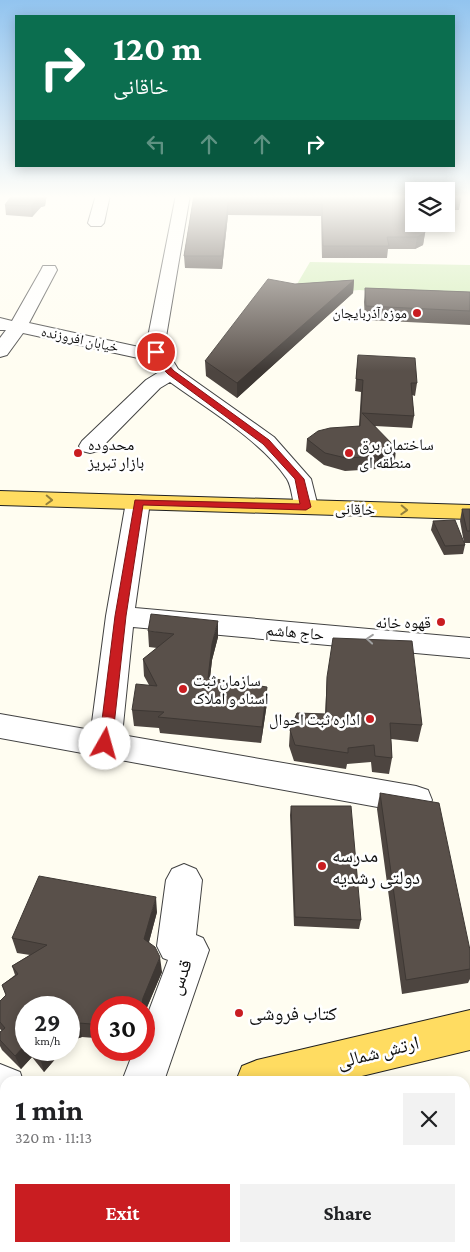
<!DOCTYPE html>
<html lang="en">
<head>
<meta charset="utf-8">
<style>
  :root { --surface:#fff; --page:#f2f2f2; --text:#202124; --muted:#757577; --accent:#c91d21 }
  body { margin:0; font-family:"Crimson Pro","Noto Naskh Arabic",serif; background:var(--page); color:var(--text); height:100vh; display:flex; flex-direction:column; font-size:19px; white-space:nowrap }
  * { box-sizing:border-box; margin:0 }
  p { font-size:16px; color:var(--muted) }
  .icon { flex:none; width:28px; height:28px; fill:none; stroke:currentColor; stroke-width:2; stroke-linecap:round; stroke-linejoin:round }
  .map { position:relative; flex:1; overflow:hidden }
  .side { position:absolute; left:0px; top:1076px; width:470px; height:176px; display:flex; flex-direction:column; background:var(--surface); border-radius:15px 15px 0 0; box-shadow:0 2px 12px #0003 }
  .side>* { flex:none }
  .top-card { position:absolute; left:15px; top:15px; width:440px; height:152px; border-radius:0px; box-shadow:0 2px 12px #0003; background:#0b6e4f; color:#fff; overflow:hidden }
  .fabs { position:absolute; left:405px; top:182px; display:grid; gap:10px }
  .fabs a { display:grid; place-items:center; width:50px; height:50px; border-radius:0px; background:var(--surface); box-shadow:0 2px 12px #0003; font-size:25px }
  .speed { position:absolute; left:15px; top:996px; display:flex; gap:10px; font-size:25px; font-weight:700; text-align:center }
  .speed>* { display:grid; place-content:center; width:65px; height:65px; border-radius:50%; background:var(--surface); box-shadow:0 2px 12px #0003; line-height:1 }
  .speed small { font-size:12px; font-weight:400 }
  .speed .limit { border:8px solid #d22; background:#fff; color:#111 }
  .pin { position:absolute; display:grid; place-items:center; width:42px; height:42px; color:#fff; margin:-21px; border:2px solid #fff; border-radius:50%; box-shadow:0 1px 5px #0007 }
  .me { position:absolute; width:55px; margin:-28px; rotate:7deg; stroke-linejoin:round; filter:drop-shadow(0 0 4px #0008) }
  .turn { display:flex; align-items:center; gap:18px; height:105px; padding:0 15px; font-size:22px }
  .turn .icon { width:65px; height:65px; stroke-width:2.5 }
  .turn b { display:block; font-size:35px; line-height:42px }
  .lanes { display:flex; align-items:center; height:48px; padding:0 15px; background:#0003; justify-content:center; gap:25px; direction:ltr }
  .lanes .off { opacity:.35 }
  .round { display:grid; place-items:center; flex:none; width:52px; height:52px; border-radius:0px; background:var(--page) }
  .summary { display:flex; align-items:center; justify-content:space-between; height:85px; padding:0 15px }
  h1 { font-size:30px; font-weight:700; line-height:38px }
  .action { display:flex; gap:10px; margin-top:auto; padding:10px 15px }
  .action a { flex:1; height:58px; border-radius:0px; background:var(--accent); color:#fff; font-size:20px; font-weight:700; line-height:58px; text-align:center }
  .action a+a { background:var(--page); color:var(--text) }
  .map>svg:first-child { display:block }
  .green { fill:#d2edb7 }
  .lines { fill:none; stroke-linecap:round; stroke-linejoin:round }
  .minor-casing { stroke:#424242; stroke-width:2 }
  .major-casing { stroke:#202020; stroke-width:2 }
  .minor { fill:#fff; fill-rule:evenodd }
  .major { fill:#ffdc61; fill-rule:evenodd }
  .wall { fill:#4d4540 }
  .shaded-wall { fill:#3e3834 }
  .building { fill:#59504a; stroke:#3e3834 }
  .oneway { stroke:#93803c }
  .oneway2 { stroke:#9f9f9f }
  .route { fill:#c91d21; stroke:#831315 }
  .poi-dot { fill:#c91d21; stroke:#fff; stroke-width:2 }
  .labels { text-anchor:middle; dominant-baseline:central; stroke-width:5; stroke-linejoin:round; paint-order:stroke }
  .far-poi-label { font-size:14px; fill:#0f0f0f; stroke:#fff; text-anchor:end }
  .far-street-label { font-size:14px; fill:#0f0f0f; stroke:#fff }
  .poi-label { font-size:16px; fill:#0f0f0f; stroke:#fff; text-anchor:start }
  .street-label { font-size:16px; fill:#0f0f0f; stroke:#fff }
  .near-poi-label { font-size:19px; fill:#0f0f0f; stroke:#fff; text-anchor:start }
  .near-street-label { font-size:19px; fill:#0f0f0f; stroke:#fff }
</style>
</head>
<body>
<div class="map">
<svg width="470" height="1252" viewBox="0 0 470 1252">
  <rect width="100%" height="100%" fill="#fffdf1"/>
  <path class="green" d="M310,262L470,265V303L392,292L359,290L290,296Z"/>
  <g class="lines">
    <defs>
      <path id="minor" d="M96,195H110L104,223L101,226H91L88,223Z
        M176,195H190L166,337L170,356L178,369L274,437L311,479L318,507L314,512L306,514L298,512C291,502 293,489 287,479C262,441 207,409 170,382L160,388L98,451L90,453L82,451L79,446L82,441L146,380L159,372L152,361L23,333L7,355L0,357V338L6,330H0V318L12,321L41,270L43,266H55L57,270L29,323L148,349V337Z
        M138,495L146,497L150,502L135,608L470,638V658L133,627L122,735L416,786L428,790L432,800L428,810L416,814L0,738V714L91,730L106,616L126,502L130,497Z
        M184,864L196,869L202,880L196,935L203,938L209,950L164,1081H122L134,1050H144V1024L168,960L163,958L157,946L166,880L172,869Z
        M0,1064L20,1072L23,1081H5V1108L0,1106Z"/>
      <path id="major" d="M0,491L470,505V519L0,505Z
        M470,1010V1050L341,1081H236L242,1066L257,1060Z
        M5,1120V1164L0,1165V1121Z"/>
    </defs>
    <use href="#minor" class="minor-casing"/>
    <use href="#major" class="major-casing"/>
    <use href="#minor" class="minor"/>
    <use href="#major" class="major"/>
  </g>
  <path class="wall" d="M194,195H414V224L425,233L423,245L415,249H388L387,258H322L321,216L228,215L222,269L185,268L184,256Z
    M446,195L461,199L459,210H452L451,218H446Z
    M46,199L45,206L41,207L32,217L6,215L5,205Z
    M354,280L353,293L237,398L206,376L205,361L295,284Z
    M365,288L470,292V325L365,320L364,302Z
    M358,355L417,383L415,396L412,395L414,416L412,428L375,426L395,460L376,469L345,471L324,465L306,451L307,439L359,426L361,392L355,391Z
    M462,509H470V543H464L460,521Z
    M433,521L465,545L463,554L444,555L431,530Z
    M148,631L218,637L212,660L210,678L267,703L261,743L160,733L159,728L134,726L132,710L149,685L144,676L143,659L157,648L149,647Z
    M327,677L422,725L418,742L391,739L392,758L389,774L372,772L371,762L347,764L346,769L294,761L289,746L290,730L325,714Z
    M380,793L470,950V979L468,983L402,994L377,809Z
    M291,806L361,920L359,929L294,926L290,815Z
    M157,912L149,942L162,972L145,1012L101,1008V1044L95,1038L82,1037L70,1041L69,1043V1008H26V1050H63L44,1072L32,1057L21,1069L2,1050L0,1046V1032L2,1031L0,1029V1001L6,995L2,985L15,975L12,966L30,955L17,953L12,938Z
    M108,1050H117L113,1055Z"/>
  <path class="shaded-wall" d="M44,195H49L46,199L45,206L41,207L32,217L31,206L39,197Z
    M228,203V215L222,269V256Z
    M425,233L423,245L415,249L417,237Z
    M354,280L353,293L237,398V383Z
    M396,448L395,460L376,469L378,456Z
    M218,621V637L212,660L208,694V678L212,644Z
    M267,687V703L261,743L262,727Z
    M156,897L157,912L146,953L144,939Z
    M160,957L162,972L145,1012L144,1018V1008H141L143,998Z
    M79,1023L82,1037L70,1041L69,1043V1027Z
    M26,1044V1050H30L32,1057L21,1069L15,1056Z
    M47,1050H63L44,1072L40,1058Z
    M112,1050H117L113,1055Z"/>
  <path class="building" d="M12,195H44L39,197L31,206L5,205Z
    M194,195H414V224H421L425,233L417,237H387L389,246H323L322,204L228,203L222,256H184Z
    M446,195H459L461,199H452L453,206H446Z
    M268,279L295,284L354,280L237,383L205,361Z
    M365,288L470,292V311L366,306Z
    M358,355L415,358L417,383H411L414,416L362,413L396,448L378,456L346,458L325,453L307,439L318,431L330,428L360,426L363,380L356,379Z
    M462,509H470V531H467Z
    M455,520L465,545L445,546L433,521Z
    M151,614L218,621L212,644L208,678L267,687L262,727L158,717L164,712L132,710L136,684L157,686L143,659L174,634L148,631Z
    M333,638L412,641L422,725L390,723L392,758L375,756L374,745L348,748V753L295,745L290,730L297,713L326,714L327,677Z
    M380,793L439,803L470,950V969L406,980Z
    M291,806H351L361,920L295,917Z
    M39,876L156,897L144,939L155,947L160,957L143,998L141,1008H101V1033L91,1024L79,1023L69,1027V1008H26V1044L15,1056L0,1040V1032L5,1028L0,1022V1001L6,995L2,985L18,974L12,966L47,945L12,938Z
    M33,1050H47L40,1058Z"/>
  <defs><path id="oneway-chevron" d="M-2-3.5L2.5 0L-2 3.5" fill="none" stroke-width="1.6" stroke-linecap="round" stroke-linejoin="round" transform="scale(1.25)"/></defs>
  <g class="oneway">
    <use href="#oneway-chevron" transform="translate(49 500) rotate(2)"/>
    <use href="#oneway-chevron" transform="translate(404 510) rotate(2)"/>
  </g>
  <use class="oneway2" href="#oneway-chevron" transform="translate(370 639) rotate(-175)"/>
  <linearGradient id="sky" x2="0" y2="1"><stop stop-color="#92c4ef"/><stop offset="0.53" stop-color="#fffef9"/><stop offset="1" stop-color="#fffef9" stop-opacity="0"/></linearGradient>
  <rect width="470" height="371" fill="url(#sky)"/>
  <path class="route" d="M156,350L159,351L166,362L174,371L269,440L304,479L311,507L306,510L143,505L126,616L112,744L110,748H101L99,744L115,616L135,500L300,504L295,479L263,444L168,374L159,365L153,352Z"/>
  <g class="poi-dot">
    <circle cx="417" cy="313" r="5"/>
    <circle cx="78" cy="453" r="5"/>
    <circle cx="349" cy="453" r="5"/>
    <circle cx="441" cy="622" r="5"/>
    <circle cx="183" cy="689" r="5"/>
    <circle cx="370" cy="719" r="5"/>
    <circle cx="322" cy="866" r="5"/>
    <circle cx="239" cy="1013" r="5"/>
  </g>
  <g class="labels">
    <g class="far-poi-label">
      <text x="407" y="313">موزه آذربایجان</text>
    </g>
    <g class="far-street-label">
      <text transform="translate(80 339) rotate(12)">خیابان افروزنده</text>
    </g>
    <g class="poi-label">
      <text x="88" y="444">محدوده<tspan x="88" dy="18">بازار تبریز</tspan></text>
      <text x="359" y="444">ساختمان برق<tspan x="359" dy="18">منطقه ای</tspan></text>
      <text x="431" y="622" text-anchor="end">قهوه خانه</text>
      <text x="193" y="680">سازمان ثبت<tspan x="193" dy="18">اسناد و املاک</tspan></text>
      <text x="360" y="719" text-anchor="end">اداره ثبت احوال</text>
    </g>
    <g class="street-label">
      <text transform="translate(355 509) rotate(2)">خاقانی</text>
      <text transform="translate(295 632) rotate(5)">حاج هاشم</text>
    </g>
    <g class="near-poi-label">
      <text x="332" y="855">مدرسه<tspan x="332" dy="22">دولتی رشدیه</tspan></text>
      <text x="249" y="1013">کتاب فروشی</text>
    </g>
    <g class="near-street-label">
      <text transform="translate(180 977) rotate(-70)">قدس</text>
      <text transform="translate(378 1052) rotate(-14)">ارتش شمالی</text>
    </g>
  </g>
</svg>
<div class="fabs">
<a><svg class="icon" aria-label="layers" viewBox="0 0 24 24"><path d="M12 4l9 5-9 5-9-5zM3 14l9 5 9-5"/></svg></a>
</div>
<div class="speed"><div>29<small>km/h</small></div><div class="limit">30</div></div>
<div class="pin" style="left:156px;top:352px;background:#d93025"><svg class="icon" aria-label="arrive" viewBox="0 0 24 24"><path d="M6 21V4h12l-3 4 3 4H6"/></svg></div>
<svg class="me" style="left:105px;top:744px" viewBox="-20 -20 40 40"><circle r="19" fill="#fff"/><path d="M0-13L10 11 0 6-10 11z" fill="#c91d21"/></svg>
<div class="top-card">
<div class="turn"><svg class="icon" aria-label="right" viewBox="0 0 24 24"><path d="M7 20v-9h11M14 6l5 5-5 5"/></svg><div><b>120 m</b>خاقانی</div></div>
<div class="lanes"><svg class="icon off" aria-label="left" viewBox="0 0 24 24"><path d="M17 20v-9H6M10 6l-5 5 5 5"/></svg><svg class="icon off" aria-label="ahead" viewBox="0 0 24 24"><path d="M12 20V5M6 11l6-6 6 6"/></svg><svg class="icon off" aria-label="ahead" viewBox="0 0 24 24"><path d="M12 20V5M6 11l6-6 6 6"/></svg><svg class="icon" aria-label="right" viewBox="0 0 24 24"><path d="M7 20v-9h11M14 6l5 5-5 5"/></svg></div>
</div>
<section class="side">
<div class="summary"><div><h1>1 min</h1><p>320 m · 11:13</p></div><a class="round"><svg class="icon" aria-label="close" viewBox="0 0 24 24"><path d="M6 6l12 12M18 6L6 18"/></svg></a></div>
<div class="action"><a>Exit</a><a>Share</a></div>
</section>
</div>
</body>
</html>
